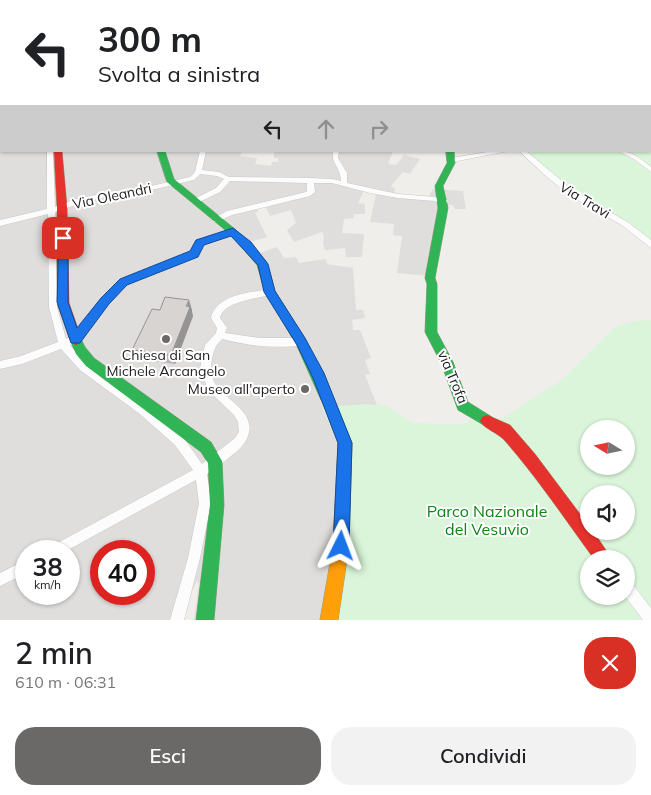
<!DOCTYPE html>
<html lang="it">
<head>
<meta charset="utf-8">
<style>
  :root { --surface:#fff; --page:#f2f2f2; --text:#202124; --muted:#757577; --accent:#6a6968 }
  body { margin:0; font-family:Mulish,sans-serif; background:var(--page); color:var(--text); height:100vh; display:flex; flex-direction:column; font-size:19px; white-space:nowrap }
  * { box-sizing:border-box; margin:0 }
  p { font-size:16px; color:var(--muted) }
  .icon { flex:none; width:28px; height:28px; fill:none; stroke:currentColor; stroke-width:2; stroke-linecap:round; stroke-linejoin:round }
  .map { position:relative; height:620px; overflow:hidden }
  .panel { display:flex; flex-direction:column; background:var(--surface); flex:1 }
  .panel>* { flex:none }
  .banner { position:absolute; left:0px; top:0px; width:651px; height:152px; box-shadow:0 1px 4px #0004; background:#fff; color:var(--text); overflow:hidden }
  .needle { width:32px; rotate:280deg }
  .controls { position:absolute; left:580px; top:420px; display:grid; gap:10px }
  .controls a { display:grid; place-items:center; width:55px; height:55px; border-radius:50%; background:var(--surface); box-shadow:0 1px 4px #0004; font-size:25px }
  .speed { position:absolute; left:15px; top:540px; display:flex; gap:10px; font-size:25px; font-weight:700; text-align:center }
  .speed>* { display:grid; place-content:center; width:65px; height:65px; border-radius:50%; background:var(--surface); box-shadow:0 1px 4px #0004; line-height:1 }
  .speed small { font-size:12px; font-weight:400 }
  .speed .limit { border:8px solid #d22; background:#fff; color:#111 }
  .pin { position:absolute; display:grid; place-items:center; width:42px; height:42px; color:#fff; margin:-21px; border-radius:10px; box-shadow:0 2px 8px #0006 }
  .me { position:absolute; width:55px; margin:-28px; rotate:3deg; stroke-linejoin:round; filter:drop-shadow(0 0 4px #0008) }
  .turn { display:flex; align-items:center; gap:18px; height:105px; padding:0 15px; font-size:22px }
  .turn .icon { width:65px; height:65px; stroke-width:2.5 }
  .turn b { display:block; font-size:35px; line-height:42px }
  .lanes { display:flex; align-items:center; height:48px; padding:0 15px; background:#0003; justify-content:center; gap:25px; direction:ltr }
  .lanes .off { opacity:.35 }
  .round { display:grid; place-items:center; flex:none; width:52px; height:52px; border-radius:20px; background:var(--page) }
  .headline { display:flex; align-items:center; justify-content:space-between; height:85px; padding:0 15px }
  h1 { font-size:30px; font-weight:600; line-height:38px }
  .button { display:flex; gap:10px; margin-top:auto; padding:10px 15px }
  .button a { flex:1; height:58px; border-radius:20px; background:var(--accent); color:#fff; font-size:20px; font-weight:600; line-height:58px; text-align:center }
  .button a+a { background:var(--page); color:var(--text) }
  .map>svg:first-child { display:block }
  .residential { fill:#dfdedc; fill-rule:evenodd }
  .park { fill:#daf5da; fill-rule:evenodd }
  .parking { fill:#e0dfde }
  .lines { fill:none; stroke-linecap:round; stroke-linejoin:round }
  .street-casing { stroke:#c9c8c7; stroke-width:1 }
  .fast-casing { stroke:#999a82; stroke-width:1 }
  .slow-casing { stroke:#999a82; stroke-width:1 }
  .jam-casing { stroke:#999a82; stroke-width:1 }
  .street { fill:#fdfcfc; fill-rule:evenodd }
  .fast { fill:#30b455; fill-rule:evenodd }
  .slow { fill:#ff9f0a; fill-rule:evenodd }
  .jam { fill:#e5322d; fill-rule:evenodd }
  .wall { fill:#b9b6b5 }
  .shaded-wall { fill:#969493 }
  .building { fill:#d7d4d2; stroke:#969493 }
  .route { fill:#1a73e8; stroke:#114b97 }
  .poi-dot { fill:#6a6968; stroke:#fff; stroke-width:2 }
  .labels { text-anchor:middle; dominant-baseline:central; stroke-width:4; stroke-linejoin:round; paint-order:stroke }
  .street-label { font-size:14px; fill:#222; stroke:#fff }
  .poi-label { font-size:14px; fill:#222; stroke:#fff }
  .near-park-label { font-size:16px; fill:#0c8416; stroke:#fff }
</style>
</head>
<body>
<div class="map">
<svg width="651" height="620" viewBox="0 0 651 620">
  <rect width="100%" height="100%" fill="#f0eeeb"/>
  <path class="residential" d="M0,0H229L1,1V151H242L240,156L257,158L255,164L271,166L272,162H278V158H274V151H393L388,164L396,165L404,155L420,159L410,174L403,172L391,186L395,188L394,194L428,197L433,189L463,191L466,209H455L453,205H444L430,276L397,273L402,236L393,235L394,224L370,222L376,194L364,191L358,203L365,204V214H354V218L344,219L342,233L364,234L362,257H346L345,248L325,250L323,243L324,236L322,232L294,242L287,230L296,223L291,210L270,216L266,207L258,209V212L255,213L267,237L250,242L260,253L277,247L284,258L296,257L299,263L326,259L327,264L353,268L356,310H363L365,318L352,320L353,330H360L371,358L365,360L370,374L365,375L404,473L353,620H194L199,584L197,581L188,598L182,620H0ZM26,551H69V594H26ZM101,551H144V594H101Z"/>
  <path class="park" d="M650,92L651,93V246L636,229L588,205L550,181L518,151H650Z
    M651,320V620H327L341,449L322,407L367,404L387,406L412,423L462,424L478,418L498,421L562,380L615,327L634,321ZM589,429H626V466H589ZM589,494H626V531H589ZM589,559H626V596H589Z"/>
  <path class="parking" d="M197,314L216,323V332L204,340L195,368L176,366Z"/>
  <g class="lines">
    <defs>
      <path id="street" d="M81,0H85V1H81Z
        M117,0H121V1H117Z
        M124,0H128V1H124Z
        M159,0H163V1H159Z
        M177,0H182L183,1H178Z
        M0,16H1V18H0Z
        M0,31H1V36H0Z
        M0,125H1V129H0Z
        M0,133H1V139H0Z
        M47,151H53L55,207L73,200L109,192L147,187L190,177L195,172L200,151H206L202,170L219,172L229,177L310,178L332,179L341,181C341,168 331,164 333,151H339L338,158L347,173V183L398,194L435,197L447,200L448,202L444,204L434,201L398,198L370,193L332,183H314L315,192L310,196L232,215L217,222H214V218L227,211L306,192L307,191V183L230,181L220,192L195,204L191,202L192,200L216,188L224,179L217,176L200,174L194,180L147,191L109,196L78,204L55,212L57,307L66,339L73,336L102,299L121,280L191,252L197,240L233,229L237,232L236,234L203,244L197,256L127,284L108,303L79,342L70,345L86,364L148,408L183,437L202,464L235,438L239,432L238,422L234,415L208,390L200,368L205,345L216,333L217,328L211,318C217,294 249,293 270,289L273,290L274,292L273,294C258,299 224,300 220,318L227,328L225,333L260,338H301L304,339L306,342L304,345L301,346C274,348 248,346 222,339C215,346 214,350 212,359C210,368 211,378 216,385C229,403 264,416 243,445C237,453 216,467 207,474L211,503L200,558L184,620H170L188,558L199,503L196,480L66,551H48L50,547L193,470L175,445L140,414L80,370L61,349L22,364L0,369V361L21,356L58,342L49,307L48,214L0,226V220L47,209Z
        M493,151H509L452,162L449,160L452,158Z
        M519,151H526L574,191L629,223L651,240V248L623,226L569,195L547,177Z
        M618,151C632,151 640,158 651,167V172L634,159Z
        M26,560V573L0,586V573Z
        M626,581L631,582L651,608V620H643L625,596H626Z"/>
      <path id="fast" d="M157,151H165L174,179L236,230L266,261L275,291L305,339L332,396L331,400L326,402L321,400L296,344L265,292L257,265L230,234L167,182Z
        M446,151H454L455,163L443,186L448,208L435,278L437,284V332L453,362L468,402L492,417L494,421L492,425L487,427L458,410L441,363L425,332L427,284L425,278L438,208L435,186L447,163Z
        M76,335L80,337L85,347L94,358L211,442L222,461L224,505L214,620H196L210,505L208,463L201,452L86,366L76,354L70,340L72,337Z"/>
      <path id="slow" d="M326,390L331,392L352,443L349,546L338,620H320L333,546L338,443L320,396L321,392Z"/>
      <path id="jam" d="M54,151H62L67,207L69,303L82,340L80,343L76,345L72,343L70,340L57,303V207Z
        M487,415L510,425L535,454L589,526V531H593L612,559H594C565,519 538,479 506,442C499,433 484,429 480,421L482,417Z"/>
    </defs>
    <use href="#street" class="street-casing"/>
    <use href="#fast" class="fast-casing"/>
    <use href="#slow" class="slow-casing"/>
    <use href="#jam" class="jam-casing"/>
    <use href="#street" class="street"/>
    <use href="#fast" class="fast"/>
    <use href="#slow" class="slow"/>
    <use href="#jam" class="jam"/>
  </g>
  <path class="wall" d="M160,310H192V312L193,316L175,364L138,359L132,350Z"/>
  <path class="shaded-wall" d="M189,300L192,310V312L193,316L175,364L171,355Z"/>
  <path class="building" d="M165,297L189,300L186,306L190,307L171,355L132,350L152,309L160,310Z"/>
  <path class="route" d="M233,228L251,242L268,264L275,291L305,338L324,373L352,443L349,546L346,552L341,554L335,552L333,546L338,443L313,378L297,345L264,292L258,265L231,236L204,245L198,257L127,285L109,304L80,343H71L57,302L59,235H66L68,238V302L77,328L101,298L120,279L190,251L196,240Z"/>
  <g class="poi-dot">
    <circle cx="166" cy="339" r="5"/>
    <circle cx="305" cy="389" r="5"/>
  </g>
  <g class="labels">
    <g class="street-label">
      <text transform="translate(112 196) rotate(-12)">Via Oleandri</text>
      <text transform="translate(585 200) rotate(31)">Via Travi</text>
      <text transform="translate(453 377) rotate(67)">via Trofa</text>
    </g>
    <g class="poi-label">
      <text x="166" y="355">Chiesa di San<tspan x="166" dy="16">Michele Arcangelo</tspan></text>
      <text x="295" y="389" text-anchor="end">Museo all'aperto</text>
    </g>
    <g class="near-park-label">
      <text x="487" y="511">Parco Nazionale<tspan x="487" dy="18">del Vesuvio</tspan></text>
    </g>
  </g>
</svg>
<div class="controls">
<a><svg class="needle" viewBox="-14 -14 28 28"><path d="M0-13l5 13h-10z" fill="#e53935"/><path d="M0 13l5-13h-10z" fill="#757577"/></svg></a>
<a><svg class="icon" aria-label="sound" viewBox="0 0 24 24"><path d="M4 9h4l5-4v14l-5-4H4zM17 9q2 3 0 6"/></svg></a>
<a><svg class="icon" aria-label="layers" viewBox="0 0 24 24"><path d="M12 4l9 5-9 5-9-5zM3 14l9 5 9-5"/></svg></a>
</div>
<div class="speed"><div>38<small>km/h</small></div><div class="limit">40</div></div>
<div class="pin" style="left:63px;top:238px;background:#d93025"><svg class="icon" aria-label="arrive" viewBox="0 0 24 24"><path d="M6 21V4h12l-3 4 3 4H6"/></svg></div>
<svg class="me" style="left:341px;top:546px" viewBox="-20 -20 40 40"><path d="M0-17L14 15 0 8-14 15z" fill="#1a73e8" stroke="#fff" stroke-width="4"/></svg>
<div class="banner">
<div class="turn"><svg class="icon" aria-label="left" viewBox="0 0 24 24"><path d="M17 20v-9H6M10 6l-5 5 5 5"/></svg><div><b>300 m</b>Svolta a sinistra</div></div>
<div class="lanes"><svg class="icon" aria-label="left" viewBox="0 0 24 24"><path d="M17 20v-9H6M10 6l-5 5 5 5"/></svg><svg class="icon off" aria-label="ahead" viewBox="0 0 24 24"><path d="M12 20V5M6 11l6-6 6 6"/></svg><svg class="icon off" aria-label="right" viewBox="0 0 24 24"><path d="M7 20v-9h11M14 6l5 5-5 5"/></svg></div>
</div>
</div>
<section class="panel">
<div class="headline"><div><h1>2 min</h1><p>610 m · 06:31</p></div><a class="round" style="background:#d93025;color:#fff"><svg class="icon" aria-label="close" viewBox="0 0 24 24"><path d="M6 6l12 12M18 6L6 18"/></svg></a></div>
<div class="button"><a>Esci</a><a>Condividi</a></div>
</section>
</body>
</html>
